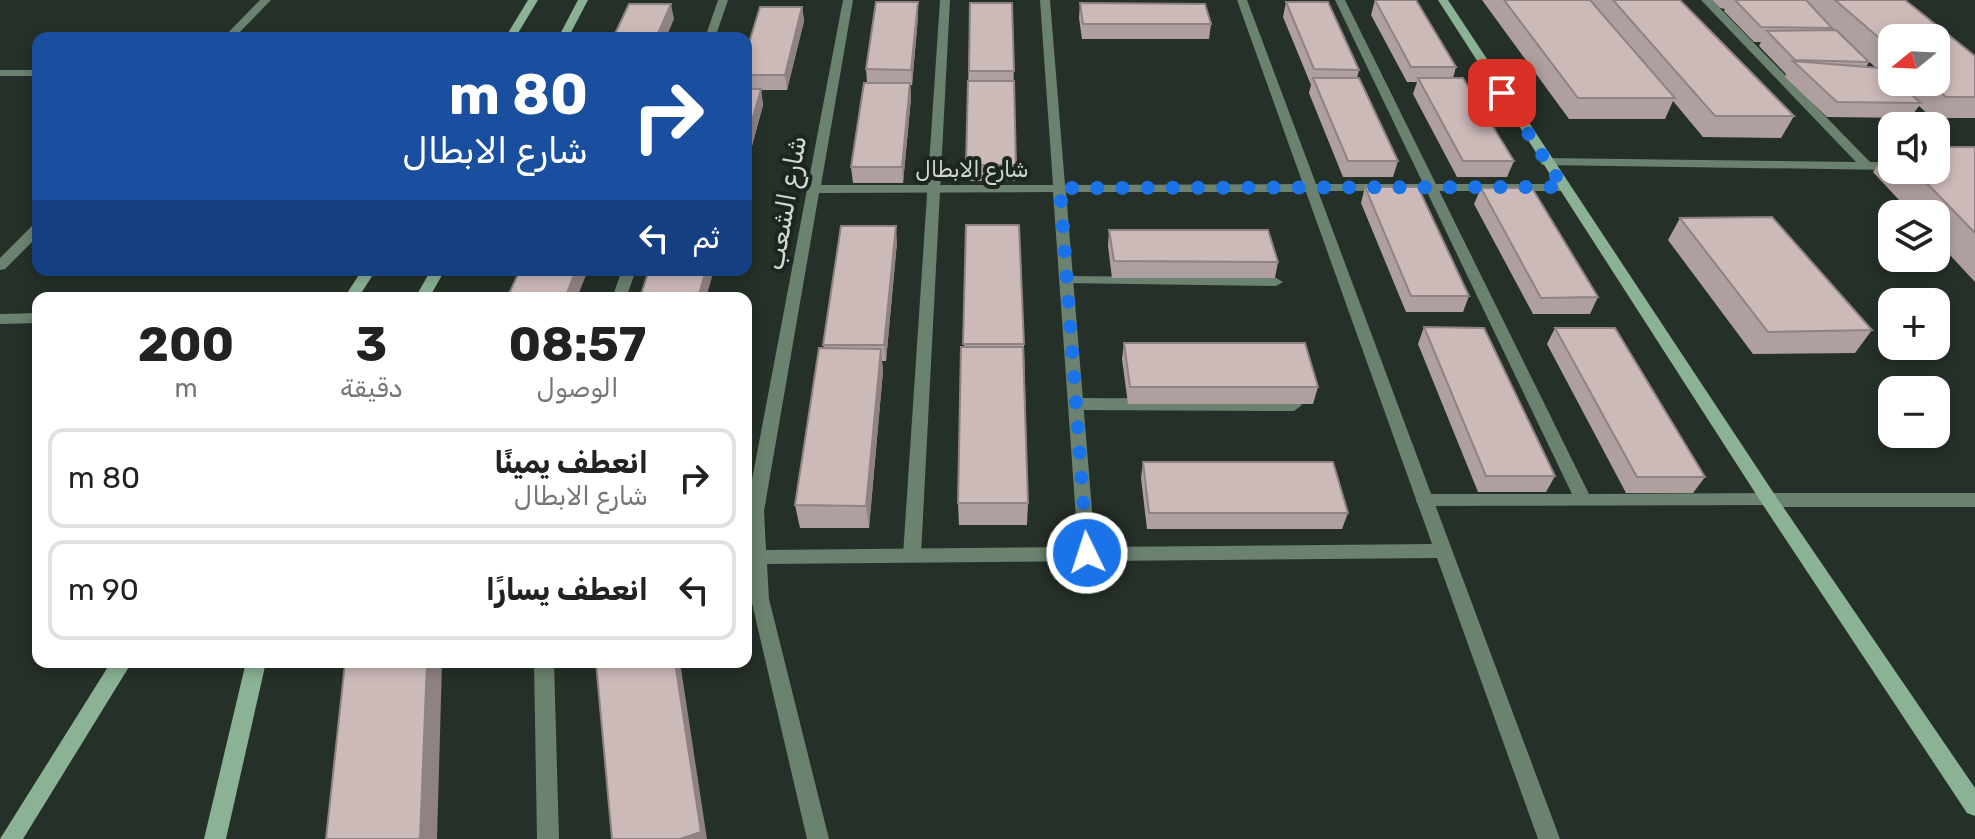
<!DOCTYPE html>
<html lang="ar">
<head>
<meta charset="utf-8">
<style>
  :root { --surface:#fff; --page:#f6f6f6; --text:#222; --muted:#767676; --line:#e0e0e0 }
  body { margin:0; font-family:Rubik,"Noto Naskh Arabic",sans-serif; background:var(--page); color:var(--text); direction:rtl; height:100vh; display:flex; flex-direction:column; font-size:30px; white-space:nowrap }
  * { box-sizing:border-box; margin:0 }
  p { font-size:26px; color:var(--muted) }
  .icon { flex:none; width:44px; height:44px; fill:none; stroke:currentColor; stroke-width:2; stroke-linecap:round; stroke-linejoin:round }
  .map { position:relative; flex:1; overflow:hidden; direction:ltr }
  .details { position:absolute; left:32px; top:292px; width:720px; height:376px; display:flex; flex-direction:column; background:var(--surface); border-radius:16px; box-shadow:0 4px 12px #0003; direction:rtl }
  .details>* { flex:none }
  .top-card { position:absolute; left:32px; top:32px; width:720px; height:244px; border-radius:16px; box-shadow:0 4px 12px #0003; direction:rtl; background:#1a4fa0; color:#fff; overflow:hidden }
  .needle { width:52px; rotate:252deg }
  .fabs { position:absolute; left:1878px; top:24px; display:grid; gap:16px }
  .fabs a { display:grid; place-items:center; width:72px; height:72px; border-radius:16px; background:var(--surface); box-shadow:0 4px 12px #0003; font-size:40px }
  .pin { position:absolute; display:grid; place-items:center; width:68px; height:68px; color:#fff; margin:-34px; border-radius:16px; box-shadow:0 4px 12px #0006 }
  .me { position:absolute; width:88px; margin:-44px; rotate:356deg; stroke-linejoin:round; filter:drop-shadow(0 0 6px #0008) }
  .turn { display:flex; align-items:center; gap:28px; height:168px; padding:0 32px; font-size:36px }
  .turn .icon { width:104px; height:104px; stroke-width:2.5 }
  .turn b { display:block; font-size:56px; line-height:68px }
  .then { display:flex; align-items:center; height:76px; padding:0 32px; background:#0003; gap:16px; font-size:30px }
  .eta { display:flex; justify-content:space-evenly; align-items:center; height:136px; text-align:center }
  .eta b { font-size:48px; font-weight:700; line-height:56px }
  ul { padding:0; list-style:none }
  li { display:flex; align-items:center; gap:24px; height:100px; margin:0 16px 12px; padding:0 16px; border:4px solid var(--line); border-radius:16px }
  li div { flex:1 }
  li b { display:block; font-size:30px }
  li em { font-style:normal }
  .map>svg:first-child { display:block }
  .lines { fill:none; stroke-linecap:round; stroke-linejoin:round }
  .lane { fill:#6a826f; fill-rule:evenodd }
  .street { fill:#6a826f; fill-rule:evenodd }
  .secondary { fill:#8bb294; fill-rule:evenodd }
  .wall { fill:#afa09f; fill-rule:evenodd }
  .shaded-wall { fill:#8f8282 }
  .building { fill:#ccbab9; stroke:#8f8282; stroke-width:2 }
  .route { stroke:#1a73e8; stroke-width:14; stroke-dasharray:0 25.2 }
  .labels { text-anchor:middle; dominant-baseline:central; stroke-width:8; stroke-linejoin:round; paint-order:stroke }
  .far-street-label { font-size:22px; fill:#d0d6d1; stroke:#1c261e }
  .street-label { font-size:26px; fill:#d0d6d1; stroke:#1c261e }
</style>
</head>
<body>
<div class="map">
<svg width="1975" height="839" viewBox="0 0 1975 839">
  <rect width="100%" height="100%" fill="#253028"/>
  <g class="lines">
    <path class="lane" d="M718,0H728L715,38H705Z
      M940,0H950L921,555L918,560L912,562L906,560L903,555Z
      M1335,0H1345L1589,494L1769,493L1775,495L1778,500L1775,505L1419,506L1416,501L1419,496L1425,494H1572Z
      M622,270H636L626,298H612Z
      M1067,276L1276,278L1283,282L1276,286L1062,283L1060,280Z
      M1076,398L1294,399L1302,405L1294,411L1076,410L1068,404Z
      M534,662H554L559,839H537Z"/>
    <path class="street" d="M260,0H271L234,38H223Z
      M843,0H853L821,185H1053L1040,0H1050L1065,185L1303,184L1237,0H1247L1316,184H1567V190L1563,191H1318L1560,839H1538L1437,558L767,564L769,599L829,839H807L751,599L746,511ZM1053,192L1078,547L766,550L764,511L819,193ZM1066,192H1306L1432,544L1095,547Z
      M1701,0H1712L1870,162H1892V170L1542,165L1540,162L1546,158L1856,162Z
      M0,70H38V76H0Z
      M38,224V236L5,269L0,270V258L33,225Z
      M38,313V323L0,324V314Z
      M1769,493H1975V507H1769L1763,505L1760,500L1763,495Z"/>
    <path class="secondary" d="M528,0H538L515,38H505Z
      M578,0H588L568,38H558Z
      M1438,0H1448L1775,495L1975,788V816L1967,813L1763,505Z
      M362,270H376L358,298H344Z
      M431,270H445L429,298H415Z
      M111,662H132L23,839H0Z
      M246,662H266L226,839H204Z"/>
  </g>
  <path class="wall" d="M1375,0L1456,67L1453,78L1514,161L1507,177H1457L1413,94L1417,82H1407L1371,15Z
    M1482,0H1680L1794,116L1781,138L1703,137L1673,101L1665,119H1569Z
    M1712,0H1905L1975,56V118H1932L1919,106L1910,118L1827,117L1785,77L1786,74L1759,46L1761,42H1754L1724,11L1725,9L1720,8ZM1838,32L1876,68L1866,67L1869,62ZM1892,38L1936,82H1892Z
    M1286,2L1359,70L1357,78L1398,161L1393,177H1343L1309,93L1311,85L1283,17Z
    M970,3H1012L1016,181H966Z
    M1080,3L1211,24L1209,39H1082L1079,18Z
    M802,7L804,21L787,90H761L763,105L746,168V53Z
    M918,17L912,85H910L911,98L903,183H853L851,167L867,83L866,69Z
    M1890,146H1892V170H1936L1975,147V282L1936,240V214H1912L1873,172Z
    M1365,187L1469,296L1463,312H1406L1361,203Z
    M1481,188L1598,297L1590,314H1533L1474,204Z
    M1680,218L1872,330L1855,353L1753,354L1668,240Z
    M966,225L1024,344L1028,503L1027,525H959L958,503L964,347Z
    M1109,230L1278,262L1275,278H1112L1108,246Z
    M897,242L886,361H882L883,371L869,528H800L795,505L824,348L823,345Z
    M1424,327L1555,476L1546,492H1478L1418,344Z
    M1555,328L1705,477L1693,493H1626L1547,344Z
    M1124,343L1318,387L1313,404H1128L1122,359Z
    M1143,462L1348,513L1342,529H1147L1141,478Z"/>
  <path class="shaded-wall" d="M918,2V17L912,85L911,70Z
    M671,4L674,19L666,38H656Z
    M802,7L804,21L787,90L785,75Z
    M910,83L911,98L903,183L902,167Z
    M761,89L763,105L746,168V142Z
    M896,226L897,242L886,361L884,345Z
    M576,270H588L577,298H565Z
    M706,270H714L706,298H698Z
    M881,349L883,371L869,528L866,506Z
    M427,662H441L442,664L437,839H420Z
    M675,662H680L707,839H680Z"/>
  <path class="building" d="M1375,0H1416L1456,67H1411Z
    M1504,0H1590L1675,98H1578Z
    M1613,0H1680L1794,116H1715Z
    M1735,0H1806L1832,28L1761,27Z
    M1835,0H1905L1975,56V97H1946L1929,82H1936V38H1892V49Z
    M876,2H918L911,70L866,69Z
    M1286,2H1328L1359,70L1314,69Z
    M970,3H1012L1014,71H969Z
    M1080,3L1205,4L1211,24H1083Z
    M629,4H671L656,38H613Z
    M760,7H802L785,75H746V53Z
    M1836,30L1869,62L1795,60L1767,31Z
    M1793,61L1879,68L1892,79V82H1896L1921,103L1837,102Z
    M1313,78H1359L1398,161H1348Z
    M1418,78H1463L1514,161H1463Z
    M968,81H1014L1016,165H966Z
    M864,83H910L902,167H851Z
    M746,89H761L746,142Z
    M1936,147H1975V233L1914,170H1936Z
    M1365,187H1418L1469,296H1411Z
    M1481,188H1532L1598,297L1541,298Z
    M1772,217L1872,330L1768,332L1680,218Z
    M966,225H1019L1024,344H963Z
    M841,226H896L884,345H823Z
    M1109,230H1268L1278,262L1114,261Z
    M520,270H576L565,298H507Z
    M649,270H706L698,298H640Z
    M1424,327L1484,328L1555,476H1486Z
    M1555,328H1615L1705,477H1637Z
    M1124,343H1305L1318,387H1130Z
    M961,347H1023L1028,503H958Z
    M819,348L881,349L866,506L795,505Z
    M1143,462H1333L1348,513H1149Z
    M350,662H427L420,839H326L345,663Z
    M596,662H675L701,832L680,839H612Z"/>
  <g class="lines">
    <path class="route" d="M1087,553L1060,188L1563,187L1502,93"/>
  </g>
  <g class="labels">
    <g class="far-street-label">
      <text x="972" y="169">شارع الابطال</text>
    </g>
    <g class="street-label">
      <text transform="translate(786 203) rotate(-80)">شارع الشعب</text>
    </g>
  </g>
</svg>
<div class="fabs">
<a><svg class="needle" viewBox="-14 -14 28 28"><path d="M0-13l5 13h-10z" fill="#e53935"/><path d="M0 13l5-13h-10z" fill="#767676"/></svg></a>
<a><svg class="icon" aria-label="sound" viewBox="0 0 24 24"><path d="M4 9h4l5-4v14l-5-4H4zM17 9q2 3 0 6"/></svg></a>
<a><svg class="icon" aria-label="layers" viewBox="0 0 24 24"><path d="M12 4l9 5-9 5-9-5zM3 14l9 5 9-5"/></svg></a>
<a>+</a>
<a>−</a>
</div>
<div class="pin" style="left:1502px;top:93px;background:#d93025"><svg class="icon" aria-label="arrive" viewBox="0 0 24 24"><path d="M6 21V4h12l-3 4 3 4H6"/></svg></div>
<svg class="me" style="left:1087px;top:553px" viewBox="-20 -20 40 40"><circle r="17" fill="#1a73e8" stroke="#fff" stroke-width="3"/><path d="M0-11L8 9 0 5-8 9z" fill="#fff"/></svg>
<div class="top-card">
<div class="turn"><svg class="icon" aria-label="right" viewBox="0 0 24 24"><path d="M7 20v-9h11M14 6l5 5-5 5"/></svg><div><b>80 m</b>شارع الابطال</div></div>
<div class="then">ثم<svg class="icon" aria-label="left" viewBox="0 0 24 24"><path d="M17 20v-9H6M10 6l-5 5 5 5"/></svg></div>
</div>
<section class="details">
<div class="eta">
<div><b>08:57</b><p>الوصول</p></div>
<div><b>3</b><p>دقيقة</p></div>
<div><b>200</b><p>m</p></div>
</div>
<ul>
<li><svg class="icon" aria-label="right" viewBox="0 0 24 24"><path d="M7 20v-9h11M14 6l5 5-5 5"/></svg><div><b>انعطف يمينًا</b><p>شارع الابطال</p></div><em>80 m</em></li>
<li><svg class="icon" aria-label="left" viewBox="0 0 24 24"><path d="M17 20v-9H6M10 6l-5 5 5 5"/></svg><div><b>انعطف يسارًا</b></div><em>90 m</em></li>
</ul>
</section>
</div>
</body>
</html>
